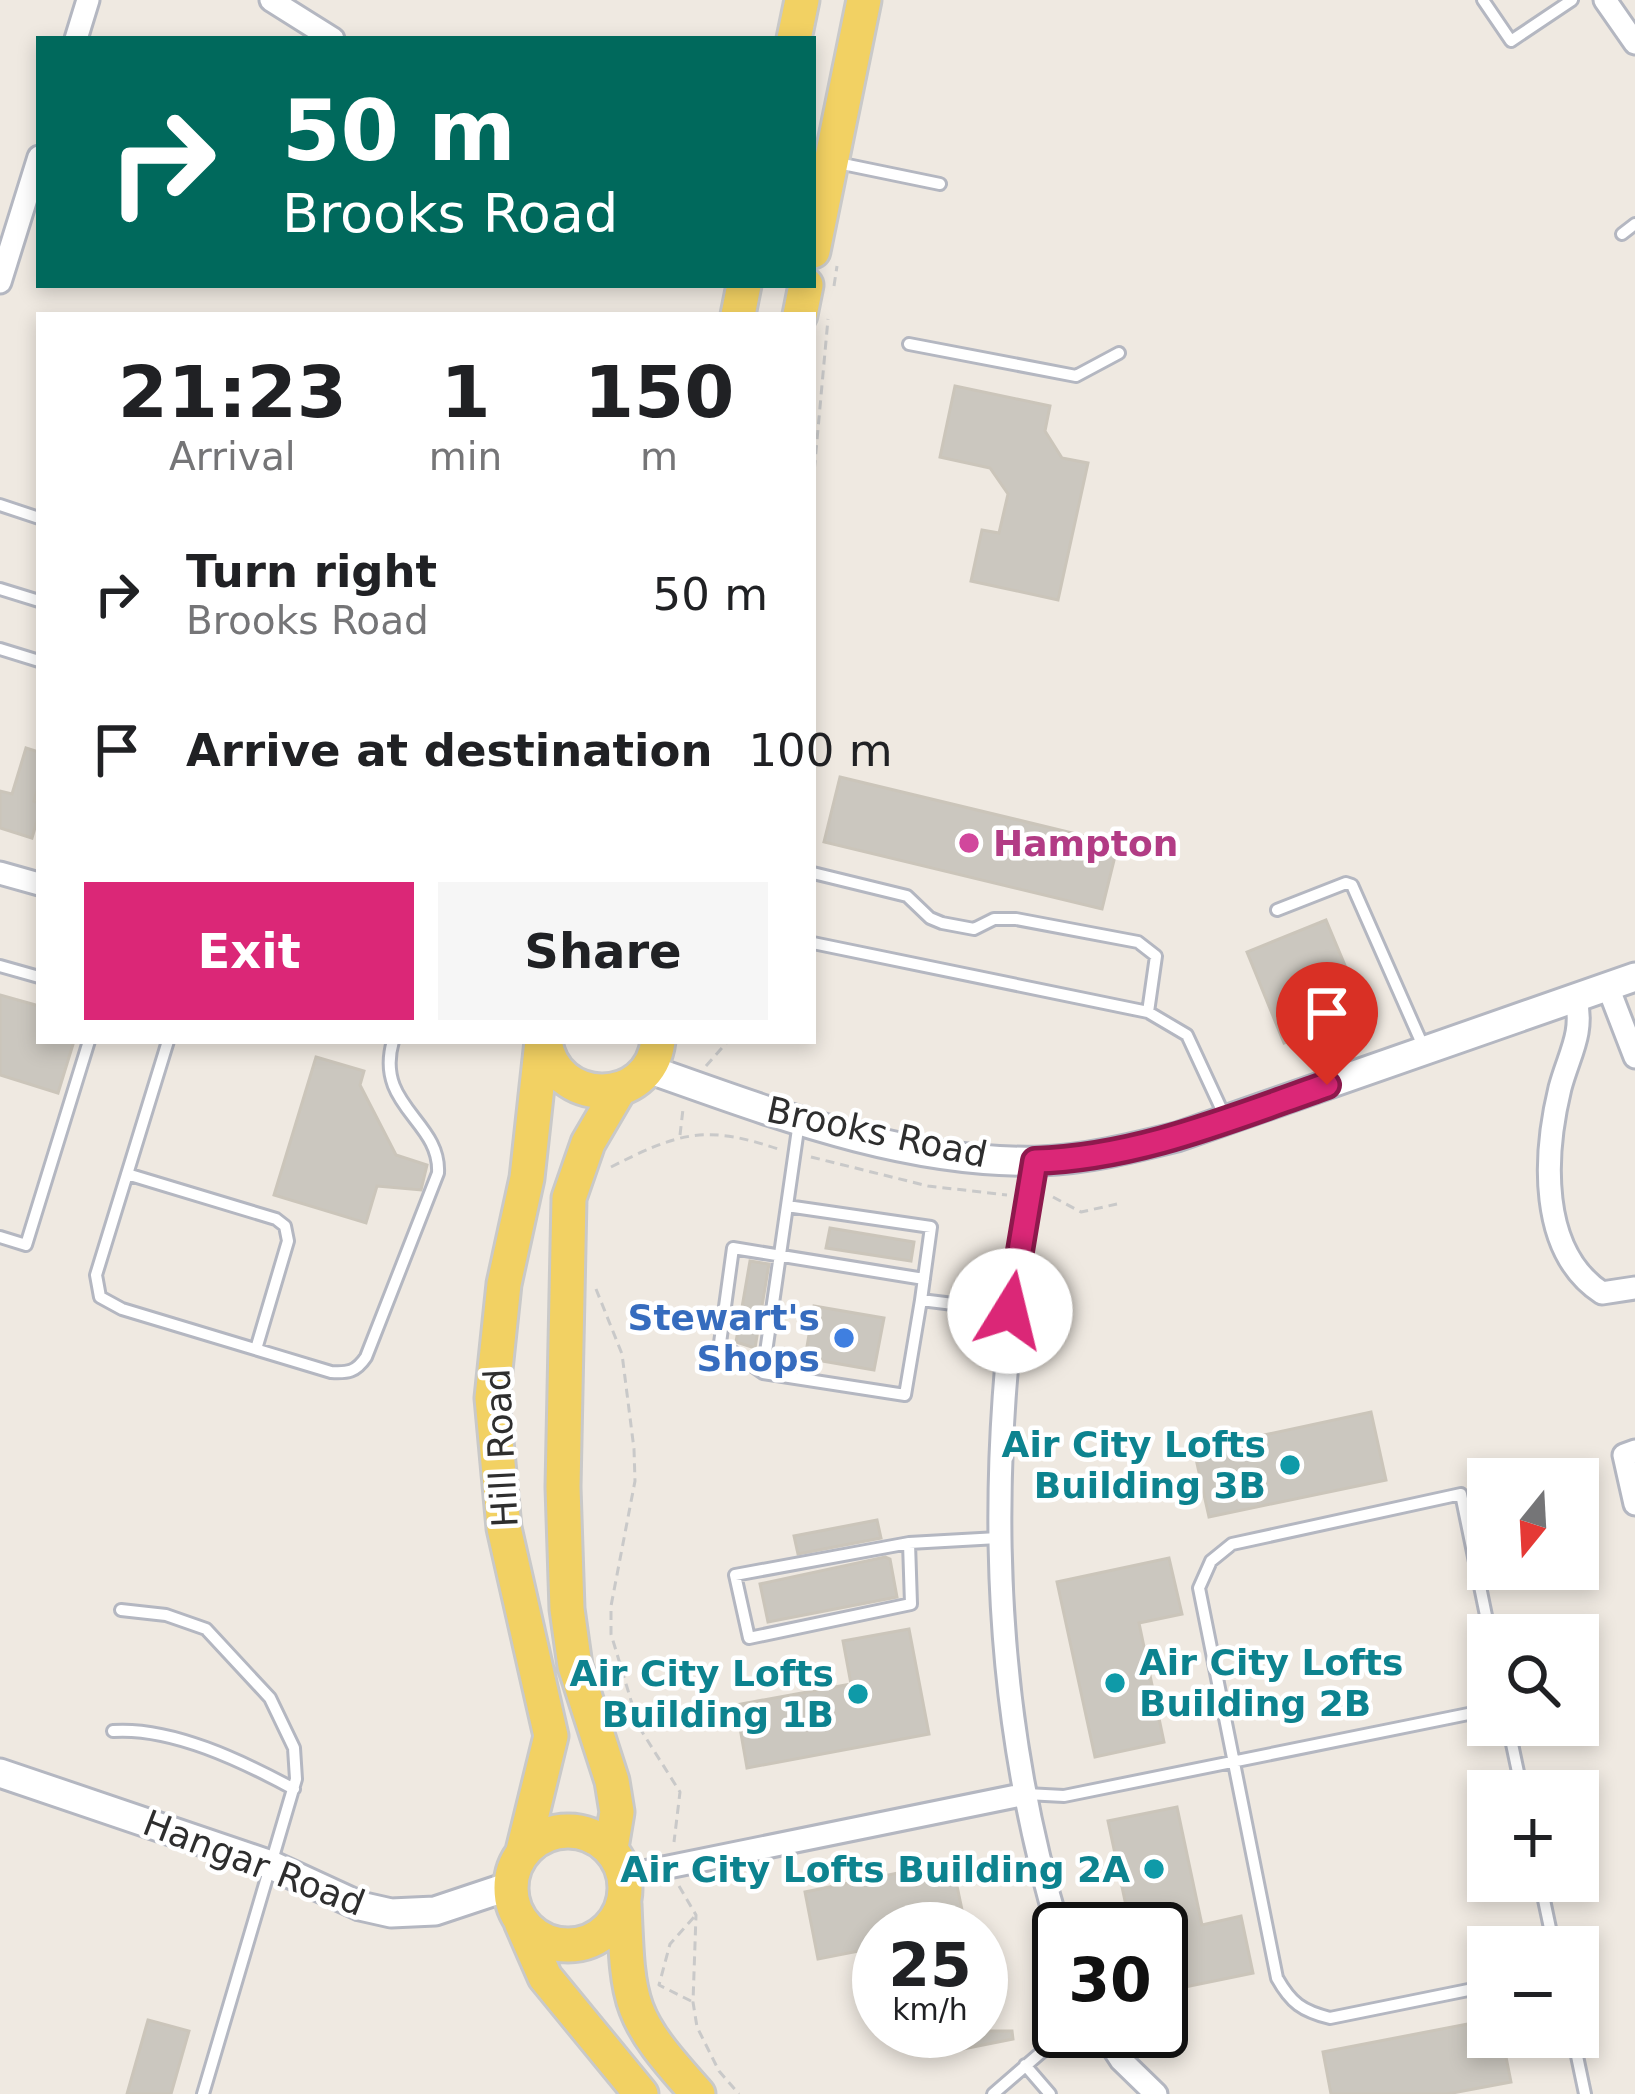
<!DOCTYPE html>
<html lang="en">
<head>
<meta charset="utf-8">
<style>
  :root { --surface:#fff; --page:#f6f6f6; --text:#202124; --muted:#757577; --accent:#db2777 }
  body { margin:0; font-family:"DejaVu Sans",sans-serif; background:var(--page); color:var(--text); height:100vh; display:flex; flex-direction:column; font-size:45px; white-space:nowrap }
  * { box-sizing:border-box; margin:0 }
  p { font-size:39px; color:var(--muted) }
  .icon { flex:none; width:66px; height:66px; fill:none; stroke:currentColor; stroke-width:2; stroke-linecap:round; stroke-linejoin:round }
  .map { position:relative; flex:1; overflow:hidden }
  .drawer { position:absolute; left:36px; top:312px; width:780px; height:732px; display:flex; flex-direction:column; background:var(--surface); border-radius:0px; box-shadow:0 6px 18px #0003 }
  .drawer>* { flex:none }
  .hud { position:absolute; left:36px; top:36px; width:780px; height:252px; border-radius:0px; box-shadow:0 6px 18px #0003; background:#00695c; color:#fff; overflow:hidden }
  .needle { width:78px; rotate:198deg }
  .tools { position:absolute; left:1467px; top:1458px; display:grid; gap:24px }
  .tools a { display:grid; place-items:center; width:132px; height:132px; border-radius:0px; background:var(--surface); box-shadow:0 6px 18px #0003; font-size:60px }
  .speed { position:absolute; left:852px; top:1902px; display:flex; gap:24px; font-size:60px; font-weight:700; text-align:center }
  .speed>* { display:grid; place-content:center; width:156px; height:156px; border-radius:50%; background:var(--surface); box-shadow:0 6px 18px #0003; line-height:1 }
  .speed small { font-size:30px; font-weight:400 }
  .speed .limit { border:6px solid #111; border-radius:18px; background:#fff; color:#111 }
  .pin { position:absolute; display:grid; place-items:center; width:102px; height:102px; color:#fff; margin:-123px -51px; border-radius:50% 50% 50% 0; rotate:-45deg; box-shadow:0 0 12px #0007 }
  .pin .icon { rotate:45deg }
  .me { position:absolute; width:132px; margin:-66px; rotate:9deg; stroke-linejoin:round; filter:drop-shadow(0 0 9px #0008) }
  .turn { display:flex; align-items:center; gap:42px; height:252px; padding:0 48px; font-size:54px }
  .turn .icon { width:156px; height:156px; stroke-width:2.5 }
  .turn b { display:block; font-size:84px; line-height:102px }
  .eta { display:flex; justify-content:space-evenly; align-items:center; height:204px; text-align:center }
  .eta b { font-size:72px; font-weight:700; line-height:84px }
  .primary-button { display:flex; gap:24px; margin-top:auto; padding:24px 48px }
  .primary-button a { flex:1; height:138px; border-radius:0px; background:var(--accent); color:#fff; font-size:48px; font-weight:700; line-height:138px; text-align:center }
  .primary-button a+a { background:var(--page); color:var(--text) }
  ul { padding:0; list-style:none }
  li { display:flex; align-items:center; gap:36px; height:156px; padding:0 48px }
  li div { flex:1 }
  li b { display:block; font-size:45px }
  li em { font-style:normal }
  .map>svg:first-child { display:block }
  .building { fill:#cbc7bf; stroke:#cbc5ba; stroke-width:3 }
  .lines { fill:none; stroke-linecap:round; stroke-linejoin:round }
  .service-casing { stroke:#b4b7c1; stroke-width:16 }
  .minor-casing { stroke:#b4b7c1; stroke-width:27 }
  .tertiary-casing { stroke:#b4b7c1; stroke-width:33 }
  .primary-casing { stroke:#c9c9c9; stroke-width:39 }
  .path { stroke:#c9c9c9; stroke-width:3; stroke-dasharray:9 6; stroke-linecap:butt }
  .service { stroke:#fff; stroke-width:10 }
  .minor { stroke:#fff; stroke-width:21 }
  .tertiary { stroke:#fff; stroke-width:27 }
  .primary { stroke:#f2d163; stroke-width:33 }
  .route-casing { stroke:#8e194d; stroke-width:30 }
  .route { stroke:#db2777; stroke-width:21 }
  .hotel-dot { fill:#d1479c; stroke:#fff; stroke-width:4.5 }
  .shop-dot { fill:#3f7fe0; stroke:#fff; stroke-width:4.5 }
  .culture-dot { fill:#0f9aa8; stroke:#fff; stroke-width:4.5 }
  .labels { text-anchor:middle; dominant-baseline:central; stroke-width:9; stroke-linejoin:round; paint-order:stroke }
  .hotel-label { font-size:36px; font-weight:bold; fill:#b23c85; stroke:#fff; text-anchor:start }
  .street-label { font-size:36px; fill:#2e2e2e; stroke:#fff }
  .shop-label { font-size:36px; font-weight:bold; fill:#366cbe; stroke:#fff; text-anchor:end }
  .culture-label { font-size:36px; font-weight:bold; fill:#0d838f; stroke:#fff; text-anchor:end }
</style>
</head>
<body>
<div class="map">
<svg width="1635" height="2094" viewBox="0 0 1635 2094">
  <rect width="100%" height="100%" fill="#efe9e1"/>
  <path class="building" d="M955,386L1050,406L1045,431L1062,458L1088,463L1058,600L971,581L982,530L999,533L1008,494L990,468L940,457Z
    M26,748L39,752V784L34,801L39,803V814L32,838L0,828V791L12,794Z
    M840,777L1118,844L1102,909L824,842Z
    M1326,920L1364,1011L1284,1043L1247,952Z
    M0,995L39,1006V1041H74L58,1093L0,1075Z
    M316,1057L364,1071L360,1085L396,1155L427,1165L421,1190L377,1186L366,1223L274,1195Z
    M830,1228L914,1242L911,1261L826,1248Z
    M750,1261L769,1264L755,1348L736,1342Z
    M814,1306L884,1318L874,1370L805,1358Z
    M1371,1412L1386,1480L1209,1517L1194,1450Z
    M877,1520L881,1538L798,1554L794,1536Z
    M885,1557L890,1559L897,1597L768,1622L760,1584Z
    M1169,1558L1182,1614L1139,1623L1164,1742L1095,1757L1057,1582Z
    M909,1629L929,1734L747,1768L736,1705L851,1684L843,1641Z
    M1177,1807L1202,1925L1241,1916L1253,1973L1161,1992V1929H1131L1108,1821Z
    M952,1862L966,1929H879V1947L818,1959L805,1892Z
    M148,2020L189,2031L171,2094H127Z
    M1488,2020V2037H1502L1511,2082L1447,2094H1331L1323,2052Z
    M923,2031H1012L1013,2039L928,2056Z"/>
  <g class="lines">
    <defs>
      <path id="service" d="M1483,0L1511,41L1572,0
        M838,163L940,184
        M1622,234L1635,224
        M909,344L1076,376L1119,353
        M0,505L39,518
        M0,589L39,601
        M0,649L39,661
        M813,873L907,896L930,918L942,923L974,929L994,919H1016L1138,942L1156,956L1148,1012
        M1277,910L1346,883L1352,885L1423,1046
        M813,943L1148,1012L1187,1035L1225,1117
        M0,966L39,977
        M168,1041L96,1275L100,1297L122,1309L331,1372C348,1373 356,1372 366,1357L438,1173C441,1121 374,1106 393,1041
        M799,1122L763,1373L905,1395L921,1300L1010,1311
        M127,1174L276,1219L285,1226L288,1241L256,1349
        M787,1206L931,1227L921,1300
        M0,1237L26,1245L89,1041
        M763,1373L720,1343L733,1248L924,1279
        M909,1543L911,1604L749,1638L735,1575L909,1543L998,1538
        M121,1610L166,1615L206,1629L270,1698L294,1748L296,1779L203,2094
        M1508,1725L1522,1791
        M113,1731C172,1727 242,1761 294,1789
        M1026,1794L1064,1796L1488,1710
        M1540,1881L1554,1947
        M1488,1986L1330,2018C1302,2011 1291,2003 1277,1978L1199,1588L1211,1561L1232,1544L1461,1494L1490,1635
        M1573,2037L1585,2094
        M1025,2065L1050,2094
        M993,2094L1066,2031"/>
      <path id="minor" d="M271,0L333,39
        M1605,0L1635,43
        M76,39L88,0
        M0,282L39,157
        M0,873L39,884
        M1608,987L1635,1057
        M1576,999C1584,1034 1569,1054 1560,1088C1544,1154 1538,1251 1602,1293L1635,1288
        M1035,1161C987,1418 982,1678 1059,1931
        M1635,1451L1624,1455L1635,1504
        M624,1876L1026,1794
        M1102,2031L1121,2060L1156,2094"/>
      <path id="tertiary" d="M648,1069C773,1113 907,1165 1041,1161C1088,1159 1132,1148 1177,1137L1635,977
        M0,1773L271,1865L360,1906L391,1913L435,1911L510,1886"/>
      <path id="primary" d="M794,39L802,0
        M813,251L864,0
        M738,315L744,285
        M800,315L806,285
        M545,1041C554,1107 650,1108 658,1041
        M511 1888a57 57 0 1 1 114 0a57 57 0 1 1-114 0Z
        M611,1848L617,1812L612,1781L575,1666L567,1609L563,1487L569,1198L588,1143L619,1090
        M523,1851L551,1736L504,1528L492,1398L504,1284L527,1178L542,1041
        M624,1904C628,2007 628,2016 698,2094
        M521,1922L545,1977L641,2094"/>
    </defs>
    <use href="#service" class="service-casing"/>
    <use href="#minor" class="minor-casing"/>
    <use href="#tertiary" class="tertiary-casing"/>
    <use href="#primary" class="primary-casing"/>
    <path class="path" d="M834,286L837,266
      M813,484L828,319
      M706,1066L728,1041
      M680,1135L683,1109
      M811,1157L928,1186L1007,1195
      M611,1167C678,1133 705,1124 778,1149
      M1053,1197L1081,1212L1117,1204
      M596,1289L622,1354L634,1449L635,1481L611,1606V1634L639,1727L680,1792L674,1842
      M679,1886L696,1915L693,2002L697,2027L719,2071L739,2094
      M691,2001L659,1985L670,1944L695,1916"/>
    <use href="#service" class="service"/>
    <use href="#minor" class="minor"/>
    <use href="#tertiary" class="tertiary"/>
    <use href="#primary" class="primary"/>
  </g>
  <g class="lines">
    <defs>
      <path id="route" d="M1010,1311L1035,1161C1137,1158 1232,1118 1327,1085"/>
    </defs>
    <use href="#route" class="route-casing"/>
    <use href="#route" class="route"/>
  </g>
  <circle class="hotel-dot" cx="969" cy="843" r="12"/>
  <circle class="shop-dot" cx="844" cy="1338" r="12"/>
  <g class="culture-dot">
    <circle cx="1290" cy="1465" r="12"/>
    <circle cx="1115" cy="1683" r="12"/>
    <circle cx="858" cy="1694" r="12"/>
    <circle cx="1154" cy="1869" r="12"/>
  </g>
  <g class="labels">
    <g class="hotel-label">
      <text x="993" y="843">Hampton</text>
    </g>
    <g class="street-label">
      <text transform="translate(877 1132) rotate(12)">Brooks Road</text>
      <text transform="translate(501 1448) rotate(-93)">Hill Road</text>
      <text transform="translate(254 1863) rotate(21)">Hangar Road</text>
    </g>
    <g class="shop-label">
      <text x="820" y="1317">Stewart's<tspan x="820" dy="41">Shops</tspan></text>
    </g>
    <g class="culture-label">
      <text x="1266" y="1444">Air City Lofts<tspan x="1266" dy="41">Building 3B</tspan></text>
      <text x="1139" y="1662" text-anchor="start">Air City Lofts<tspan x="1139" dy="41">Building 2B</tspan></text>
      <text x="834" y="1673">Air City Lofts<tspan x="834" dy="41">Building 1B</tspan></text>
      <text x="1130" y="1869">Air City Lofts Building 2A</text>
    </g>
  </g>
</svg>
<div class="tools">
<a><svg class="needle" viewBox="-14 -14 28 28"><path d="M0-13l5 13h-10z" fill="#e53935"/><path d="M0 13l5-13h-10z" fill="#757577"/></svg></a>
<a><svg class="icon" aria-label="search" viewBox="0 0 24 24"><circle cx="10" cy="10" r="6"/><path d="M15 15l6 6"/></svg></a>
<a>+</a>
<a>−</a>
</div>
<div class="speed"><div>25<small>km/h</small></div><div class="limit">30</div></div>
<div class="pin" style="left:1327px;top:1085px;background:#d93025"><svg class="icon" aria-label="arrive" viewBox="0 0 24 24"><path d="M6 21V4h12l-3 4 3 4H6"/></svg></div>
<svg class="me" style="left:1010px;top:1311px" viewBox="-20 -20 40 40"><circle r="19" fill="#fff"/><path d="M0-13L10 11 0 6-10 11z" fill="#db2777"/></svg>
<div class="hud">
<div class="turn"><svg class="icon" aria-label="right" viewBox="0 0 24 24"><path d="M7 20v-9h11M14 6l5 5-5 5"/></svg><div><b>50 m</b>Brooks Road</div></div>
</div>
<section class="drawer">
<div class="eta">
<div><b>21:23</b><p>Arrival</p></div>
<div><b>1</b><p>min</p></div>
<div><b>150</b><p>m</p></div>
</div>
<ul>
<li><svg class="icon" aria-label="right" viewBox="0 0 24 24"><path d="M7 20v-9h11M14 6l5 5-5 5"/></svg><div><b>Turn right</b><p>Brooks Road</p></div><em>50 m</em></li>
<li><svg class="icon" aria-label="arrive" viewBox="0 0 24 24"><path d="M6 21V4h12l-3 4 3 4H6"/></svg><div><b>Arrive at destination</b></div><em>100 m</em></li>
</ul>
<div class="primary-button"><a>Exit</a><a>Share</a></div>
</section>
</div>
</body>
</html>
